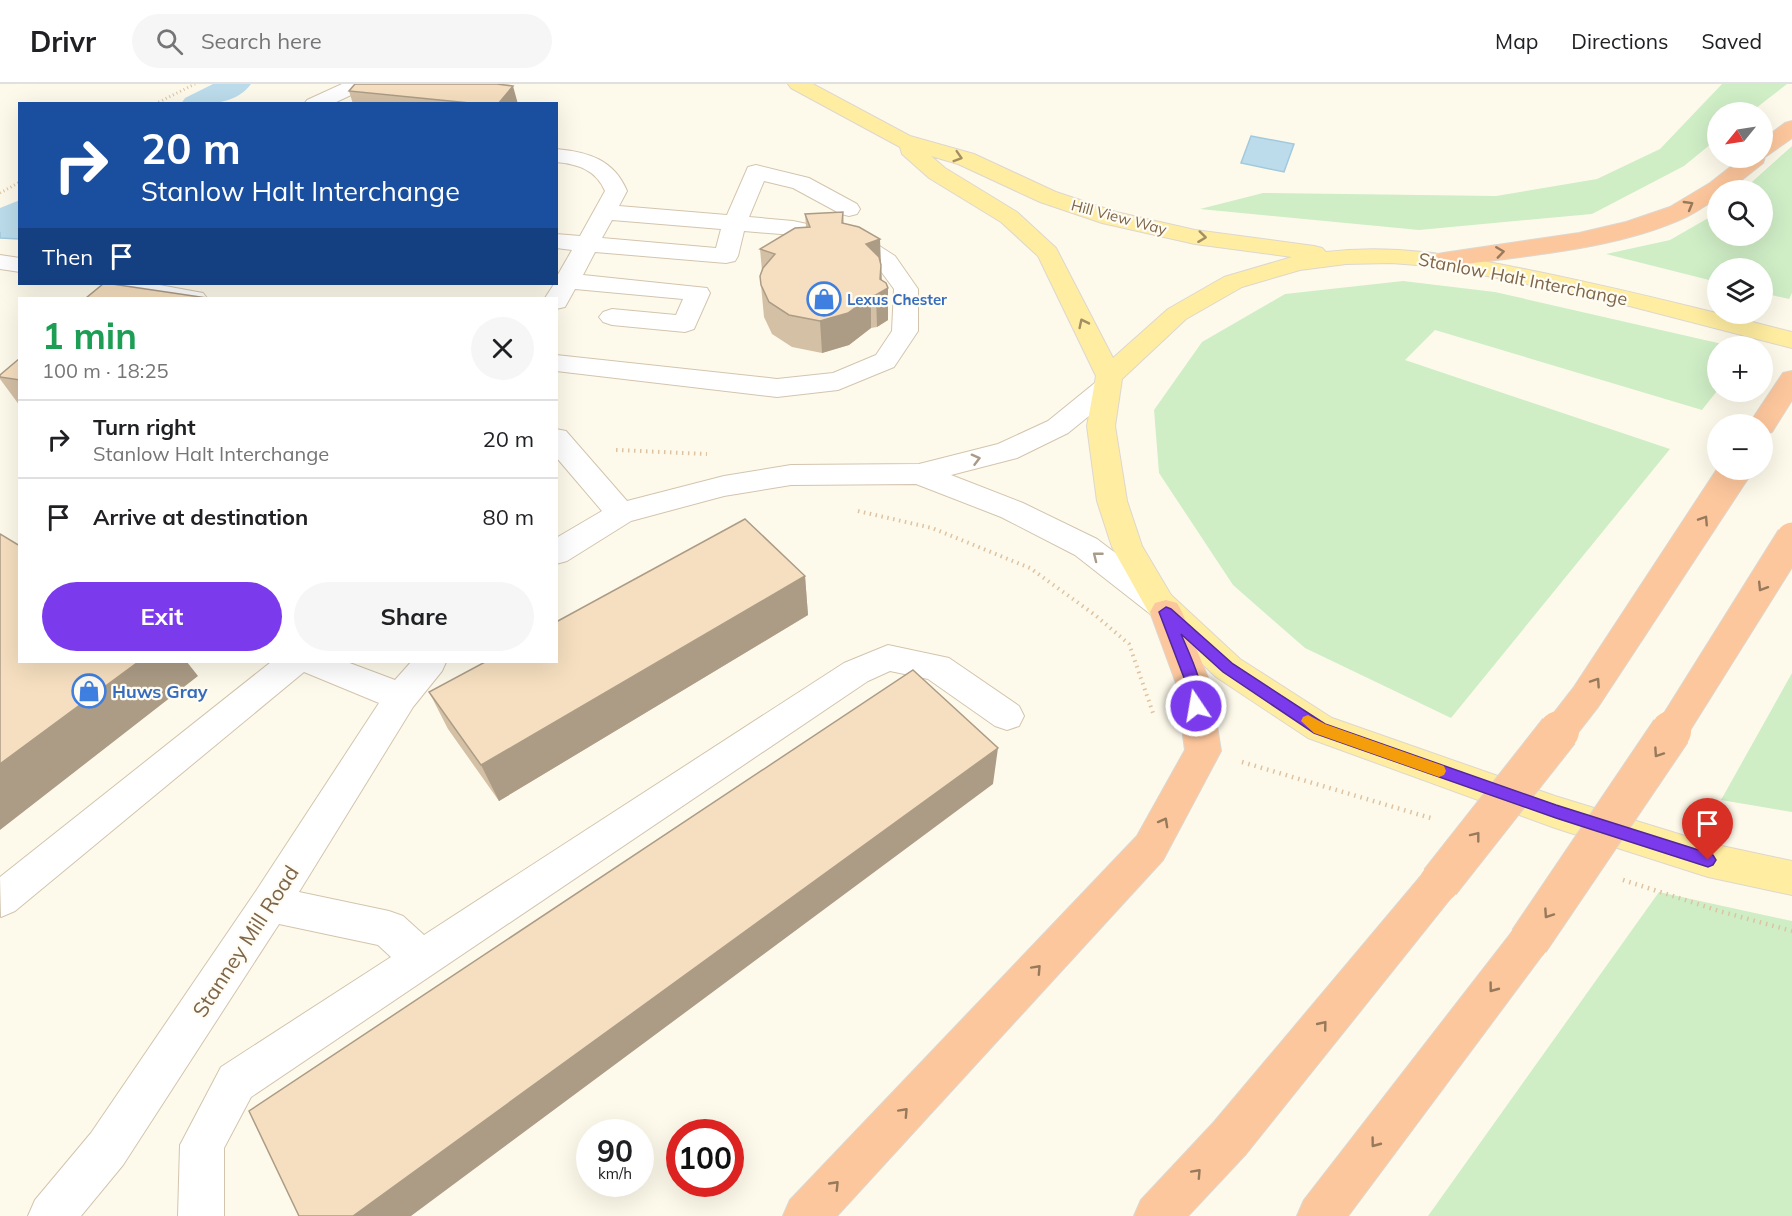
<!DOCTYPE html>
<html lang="en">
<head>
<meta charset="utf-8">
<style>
  :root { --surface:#fff; --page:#f6f6f6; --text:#202124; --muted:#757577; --line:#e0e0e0; --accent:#7c3aed }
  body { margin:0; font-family:Mulish,sans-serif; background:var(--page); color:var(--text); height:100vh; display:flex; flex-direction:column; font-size:22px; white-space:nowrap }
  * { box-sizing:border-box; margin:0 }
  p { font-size:20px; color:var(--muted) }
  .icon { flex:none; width:33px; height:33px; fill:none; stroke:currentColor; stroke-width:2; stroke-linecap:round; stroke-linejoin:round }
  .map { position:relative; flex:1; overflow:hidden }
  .drawer { position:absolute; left:18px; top:213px; width:540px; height:366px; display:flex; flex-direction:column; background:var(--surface); border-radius:0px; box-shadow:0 6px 24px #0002 }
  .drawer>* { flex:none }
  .hud { position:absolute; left:18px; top:18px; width:540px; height:183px; border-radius:0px; box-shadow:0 6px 24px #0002; background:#1a4fa0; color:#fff; overflow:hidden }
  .needle { width:39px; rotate:240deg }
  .fabs { position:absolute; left:1707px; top:18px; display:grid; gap:12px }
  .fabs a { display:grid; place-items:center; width:66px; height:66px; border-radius:50%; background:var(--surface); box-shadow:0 6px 24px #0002; font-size:30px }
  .speed { position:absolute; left:576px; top:1035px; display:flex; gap:12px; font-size:30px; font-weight:700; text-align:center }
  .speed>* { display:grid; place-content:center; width:78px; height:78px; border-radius:50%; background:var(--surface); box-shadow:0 6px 24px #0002; line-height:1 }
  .speed small { font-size:15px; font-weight:400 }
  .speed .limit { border:9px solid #d22; background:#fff; color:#111 }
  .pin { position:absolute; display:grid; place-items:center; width:51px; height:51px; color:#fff; margin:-62px -26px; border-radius:50% 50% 50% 0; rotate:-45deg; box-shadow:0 0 6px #0007 }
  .pin .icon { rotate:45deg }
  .me { position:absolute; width:66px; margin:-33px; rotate:348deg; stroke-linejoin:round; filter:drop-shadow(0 0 4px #0008) }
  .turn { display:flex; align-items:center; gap:21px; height:126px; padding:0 24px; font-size:27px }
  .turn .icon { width:78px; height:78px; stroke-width:2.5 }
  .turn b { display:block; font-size:42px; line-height:51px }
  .then { display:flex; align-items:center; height:57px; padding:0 24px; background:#0003; gap:12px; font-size:22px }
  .round { display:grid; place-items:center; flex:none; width:63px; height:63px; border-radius:32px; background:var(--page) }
  .headline { display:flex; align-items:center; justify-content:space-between; height:102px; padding:0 24px }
  h1 { font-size:36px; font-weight:700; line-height:45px; color:#1e9e55 }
  .action { display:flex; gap:12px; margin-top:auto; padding:12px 24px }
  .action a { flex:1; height:69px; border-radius:36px; background:var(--accent); color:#fff; font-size:24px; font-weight:700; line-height:69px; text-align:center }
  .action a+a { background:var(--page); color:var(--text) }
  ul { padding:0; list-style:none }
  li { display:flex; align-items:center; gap:18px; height:78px; padding:0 24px; border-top:2px solid var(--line) }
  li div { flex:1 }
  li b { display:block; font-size:22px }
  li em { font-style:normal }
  header { display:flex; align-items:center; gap:36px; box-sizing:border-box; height:84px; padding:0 30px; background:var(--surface); border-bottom:2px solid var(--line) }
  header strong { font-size:28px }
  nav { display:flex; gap:33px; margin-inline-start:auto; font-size:21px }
  .search { width:420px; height:54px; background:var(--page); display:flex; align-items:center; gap:15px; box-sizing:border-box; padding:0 21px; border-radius:33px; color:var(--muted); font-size:22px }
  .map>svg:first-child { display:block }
  .green { fill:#cfeec6 }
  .water { fill:#bcdceb; stroke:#a1c9de; stroke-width:1.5 }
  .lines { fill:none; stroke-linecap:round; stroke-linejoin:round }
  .canal { fill:#bcdceb; fill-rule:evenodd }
  .minor-casing { stroke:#d3c4ae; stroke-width:2 }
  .major-casing { stroke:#ddd7d0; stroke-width:2 }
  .highway-casing { stroke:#ddd7d0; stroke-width:2 }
  .path-far2 { stroke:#ddc3a1; stroke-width:3; stroke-dasharray:1 3; stroke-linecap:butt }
  .path-far1 { stroke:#ddc3a1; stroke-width:4; stroke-dasharray:1.5 4.5; stroke-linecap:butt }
  .path { stroke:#ddc3a1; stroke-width:4.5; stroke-dasharray:1.5 5; stroke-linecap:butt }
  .minor { fill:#fff; fill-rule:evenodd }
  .major { fill:#ffeda1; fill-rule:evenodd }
  .highway { fill:#fdc79d; fill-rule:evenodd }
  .highway-bridge-far1-casing { stroke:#ddd7d0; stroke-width:33; stroke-linecap:butt }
  .highway-bridge-casing { stroke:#ddd7d0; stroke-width:42; stroke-linecap:butt }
  .highway-bridge-far1 { stroke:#fdc79d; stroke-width:31 }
  .highway-bridge { stroke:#fdc79d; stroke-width:40 }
  .wall { fill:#d4c0a5 }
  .shaded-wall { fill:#ac9c86 }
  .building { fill:#f6dfc0; stroke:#ac9c86; stroke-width:1.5 }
  .oneway { stroke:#a48e64 }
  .oneway2 { stroke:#97795b }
  .oneway3 { stroke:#aa9b89 }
  .route { fill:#7c3aed; stroke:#51269a; stroke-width:1.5 }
  .slow { fill:#f59e0b }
  .labels { text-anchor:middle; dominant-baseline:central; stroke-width:4.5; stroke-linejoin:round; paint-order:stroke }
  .far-street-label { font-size:15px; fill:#7d654a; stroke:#fffcf3 }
  .far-shop-label { font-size:15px; font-weight:bold; fill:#366cbe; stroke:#fffcf3; text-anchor:start }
  .street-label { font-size:18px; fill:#7d654a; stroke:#fffcf3 }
  .shop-label { font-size:18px; font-weight:bold; fill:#366cbe; stroke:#fffcf3; text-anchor:start }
  .near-street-label { font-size:21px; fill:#7d654a; stroke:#fffcf3 }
</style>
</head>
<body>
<header>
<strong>Drivr</strong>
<div class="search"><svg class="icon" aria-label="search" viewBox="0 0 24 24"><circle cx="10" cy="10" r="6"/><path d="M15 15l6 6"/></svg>Search here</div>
<nav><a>Map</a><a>Directions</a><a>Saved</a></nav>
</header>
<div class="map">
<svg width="1792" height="1132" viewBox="0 0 1792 1132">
  <rect width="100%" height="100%" fill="#fefaeb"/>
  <path class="green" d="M1722,0H1787L1751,28H1718L1717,55L1684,82L1592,130L1419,146L1200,125L1263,109L1496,112L1597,95L1660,65Z
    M1792,62V209L1789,215L1763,209L1762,184H1718L1717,198L1606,170L1670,156L1717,129L1718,152H1762V106H1743Z
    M1403,197L1495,208L1731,262H1718L1717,307L1702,326L1435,246L1405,276L1670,365L1451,634L1305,564L1233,501L1159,389L1154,326L1202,258L1285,210Z
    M1792,589V728L1721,716Z
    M1659,808L1792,837V1132H1428Z"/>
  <path class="water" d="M1251,52L1294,60L1284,88L1241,79Z
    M19,126V155L0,154V138Z"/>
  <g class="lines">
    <path class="canal" d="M213,0H251C235,22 205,20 181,20L185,14Z
      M20,116V141L0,148V124Z"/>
    <defs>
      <path id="minor" d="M342,0H369L366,4L332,20H304L307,16Z
        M556,65C589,68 614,76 627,107L619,122L727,131L748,83L756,81L809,94L857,120L860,125L857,130L849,132L841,130L793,104L764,97L749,133L793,137L864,152L895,172L918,205V247L894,283L838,306L777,313L556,287V271L777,295L833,289L876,271L892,247L894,205L877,182L848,163L793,151L744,147L738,172L735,177L726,179L595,168L583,191L707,204L710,209L694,245L685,248L612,241L603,238L599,233L603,228L612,225L676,231L683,215L575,205L565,223L556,225V214H545L554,200H556V194L572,166L556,164V150L580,152L605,107C596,86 578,80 556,78ZM612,136L721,145L716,164L602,154Z
        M0,171L20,174V188L0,185Z
        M103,200H154L203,209L207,214H155L106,205Z
        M1106,295L1116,298L1120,304L1116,310L1068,349L1017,374L951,391L1023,419L1097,455L1171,511L1176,520L1171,529L1160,532L1149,529L1075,471L1001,433L916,400L791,401L724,412L631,437L567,477L556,480V454L602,427L556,373V345L566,347L627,417L724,392L791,381L919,380L998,360L1048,337L1096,298Z
        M888,561L949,574L1019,622L1024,632L1019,642L1007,646L995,642L928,595L890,587L868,597L251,1013L224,1064V1132H178L180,1061L221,983L391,873L378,861L279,840L123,1081L81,1132H28L35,1116L91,1049L256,807L379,619L304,588L15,827L1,833L0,793L271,578H347L395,596L411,578H446L442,587L413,623L299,808L389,827L403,832L424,851L844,579Z"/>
      <path id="major" d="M788,0H813L910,52L974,70L1056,108L1116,128L1195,146L1314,162L1322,164L1326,168C1398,159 1463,173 1534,187C1621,205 1706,226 1792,248V264L1610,217L1443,183L1391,179L1346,180L1300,186L1242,203L1186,235L1122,295L1115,342L1127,417L1142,462L1171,511L1240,575L1332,634L1555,712L1708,759L1792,777V811L1708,793L1555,744L1308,654L1216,593L1149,529L1112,463L1097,417L1087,342L1096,292L1038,172L1001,138L929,94L902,70L900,63L791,4ZM931,72L958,80L1040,118L1102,139L1195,160L1292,173L1224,193L1168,225L1113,274L1056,164L1017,128L945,84Z"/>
      <path id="highway" d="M1792,37V54L1765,73L1763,79L1729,106H1718V114C1707,120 1697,128 1686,133C1616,166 1519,172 1443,183L1434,181L1431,176L1434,171L1443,169L1579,149L1626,138L1670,123L1710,99L1742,74H1762V56L1785,39Z
        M1792,287V316L1772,348L1762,351V340H1749L1783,289Z
        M1166,516L1177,519L1182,528L1210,599L1221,667L1163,776L837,1132H783L790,1116L1137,752L1185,666L1176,599L1150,528L1155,519Z
        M1440,781L1454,786L1459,798L1454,810L1246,1070L1188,1132H1134L1141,1116L1214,1038L1426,786Z
        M1529,839L1543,844L1549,857L1543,870L1348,1132H1297L1304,1116L1515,844Z"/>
    </defs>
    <use href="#minor" class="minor-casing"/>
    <use href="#major" class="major-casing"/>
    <use href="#highway" class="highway-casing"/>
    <path class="path-far2" d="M155,20L195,0
      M0,109L20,98"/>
    <path class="path-far1" d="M616,366L707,370
      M858,427L932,444L1030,484L1095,531L1129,560L1153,629"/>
    <path class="path" d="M1242,678L1434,735
      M1623,796L1719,827L1792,847"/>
    <use href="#minor" class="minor"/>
    <use href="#major" class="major"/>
    <use href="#highway" class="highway"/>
    <defs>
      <path id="highway-bridge-far1" d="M1558,649L1586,613L1735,386
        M1670,649L1792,454"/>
      <path id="highway-bridge" d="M1440,798L1559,647
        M1529,857L1671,647"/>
    </defs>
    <use href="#highway-bridge-far1" class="highway-bridge-far1-casing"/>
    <use href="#highway-bridge" class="highway-bridge-casing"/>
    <use href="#highway-bridge-far1" class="highway-bridge-far1"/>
    <use href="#highway-bridge" class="highway-bridge"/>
  </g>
  <path class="wall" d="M349,7L498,20H353Z
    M843,128L844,140L881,180L882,197L888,204V236L877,243L871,244L849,261L822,269L792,263L772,250L764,233L761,201L762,187L760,165L806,143L805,130Z
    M20,274V322L0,295V291Z
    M805,492L808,531L499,717L448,645L429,608Z"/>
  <path class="shaded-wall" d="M513,2L518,20H498Z
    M880,155L882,208L888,204V236L877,243L876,211L866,160Z
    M871,212V244L849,261L822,269L820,237Z
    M805,492L808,531L499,717L481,681Z
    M138,578H187L198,592L0,746V680Z
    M998,664L993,700L411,1132H353Z"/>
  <path class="building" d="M355,0H497L513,2L498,20H480L349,7Z
    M843,128L842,139L859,143L880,155L866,160L879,173L881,181L880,195L886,199L888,204L876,211L871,212L848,229L820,237L789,231L769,218L761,201L760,192L763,184L775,170L760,165L795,144L810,143L805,130Z
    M103,200H112L207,214H86Z
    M20,274V296L0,293V291Z
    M745,435L805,492L481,681L429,608L485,578H556V538Z
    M0,450L20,462V578H138L0,680Z
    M913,586L998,664L353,1132H299L249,1027Z"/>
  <defs><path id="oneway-chevron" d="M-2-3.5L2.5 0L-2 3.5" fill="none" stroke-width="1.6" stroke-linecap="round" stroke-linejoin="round" transform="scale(1.5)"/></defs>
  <g class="oneway">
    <use href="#oneway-chevron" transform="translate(958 73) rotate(17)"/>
    <use href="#oneway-chevron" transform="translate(1202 153) rotate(7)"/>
    <use href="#oneway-chevron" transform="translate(1083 239) rotate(-116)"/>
  </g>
  <g class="oneway2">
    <use href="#oneway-chevron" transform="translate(1689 121) rotate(-30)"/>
    <use href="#oneway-chevron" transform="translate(1500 168) rotate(-8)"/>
    <use href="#oneway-chevron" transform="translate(1704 436) rotate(-57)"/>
    <use href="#oneway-chevron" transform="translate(1762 503) rotate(122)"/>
    <use href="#oneway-chevron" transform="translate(1596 598) rotate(-56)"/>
    <use href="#oneway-chevron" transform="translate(1658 669) rotate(124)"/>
    <use href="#oneway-chevron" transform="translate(1164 738) rotate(-61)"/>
    <use href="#oneway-chevron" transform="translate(1476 752) rotate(-52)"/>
    <use href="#oneway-chevron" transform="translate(1548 830) rotate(124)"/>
    <use href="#oneway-chevron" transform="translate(1037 885) rotate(-47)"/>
    <use href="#oneway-chevron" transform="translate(1493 904) rotate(127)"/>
    <use href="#oneway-chevron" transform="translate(1323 941) rotate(-51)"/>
    <use href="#oneway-chevron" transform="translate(904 1028) rotate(-47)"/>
    <use href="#oneway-chevron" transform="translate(1375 1059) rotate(127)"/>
    <use href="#oneway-chevron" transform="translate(1197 1089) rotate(-47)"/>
    <use href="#oneway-chevron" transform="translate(835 1101) rotate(-46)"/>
  </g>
  <g class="oneway3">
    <use href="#oneway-chevron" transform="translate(976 375) rotate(-15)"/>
    <use href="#oneway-chevron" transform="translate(1097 472) rotate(-142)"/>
  </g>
  <path class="route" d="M1166,523L1171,525L1233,580L1325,640L1556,721L1708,769L1713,771L1716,776L1713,781L1708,783L1556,734L1314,649L1223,588L1181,550C1188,567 1209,609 1201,626H1191L1186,599L1159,528Z"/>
  <path class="slow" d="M1308,631L1325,640L1444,682L1446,687L1444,691L1439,693L1314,649L1301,637L1303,633Z"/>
  <defs>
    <symbol id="shop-ring" viewBox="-11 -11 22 22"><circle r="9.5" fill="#fffcf3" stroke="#3f7fe0" stroke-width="1.5"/><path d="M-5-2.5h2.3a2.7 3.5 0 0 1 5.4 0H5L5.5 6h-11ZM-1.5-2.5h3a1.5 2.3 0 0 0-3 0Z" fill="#3f7fe0"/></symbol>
  </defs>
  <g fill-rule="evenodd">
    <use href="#shop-ring" x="805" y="196" width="38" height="38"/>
    <use href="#shop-ring" x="70" y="588" width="38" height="38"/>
  </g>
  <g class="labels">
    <g class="far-street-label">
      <text transform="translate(1119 133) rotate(15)">Hill View Way</text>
    </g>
    <g class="far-shop-label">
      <text x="847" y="215">Lexus Chester</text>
    </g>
    <g class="street-label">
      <text transform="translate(1523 195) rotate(11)">Stanlow Halt Interchange</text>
    </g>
    <g class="shop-label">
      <text x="112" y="607">Huws Gray</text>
    </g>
    <g class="near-street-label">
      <text transform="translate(245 857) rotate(-57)">Stanney Mill Road</text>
    </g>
  </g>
</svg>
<div class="fabs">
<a><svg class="needle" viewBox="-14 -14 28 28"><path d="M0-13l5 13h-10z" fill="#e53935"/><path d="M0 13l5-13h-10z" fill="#757577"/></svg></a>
<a><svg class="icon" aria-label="search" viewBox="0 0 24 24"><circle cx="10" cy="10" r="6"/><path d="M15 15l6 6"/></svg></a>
<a><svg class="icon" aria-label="layers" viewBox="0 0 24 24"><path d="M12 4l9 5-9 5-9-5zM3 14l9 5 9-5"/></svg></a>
<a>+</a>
<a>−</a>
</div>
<div class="speed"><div>90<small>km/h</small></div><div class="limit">100</div></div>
<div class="pin" style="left:1708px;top:776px;background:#d93025"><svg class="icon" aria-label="arrive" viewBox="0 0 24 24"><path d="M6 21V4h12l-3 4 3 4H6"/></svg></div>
<svg class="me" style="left:1196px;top:622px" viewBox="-20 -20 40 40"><circle r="17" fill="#7c3aed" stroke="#fff" stroke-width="3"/><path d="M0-11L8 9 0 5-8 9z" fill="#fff"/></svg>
<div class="hud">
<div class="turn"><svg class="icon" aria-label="right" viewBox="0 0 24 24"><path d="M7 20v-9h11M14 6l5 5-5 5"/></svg><div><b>20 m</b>Stanlow Halt Interchange</div></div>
<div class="then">Then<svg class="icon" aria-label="arrive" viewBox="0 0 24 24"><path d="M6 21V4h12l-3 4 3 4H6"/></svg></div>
</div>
<section class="drawer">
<div class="headline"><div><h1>1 min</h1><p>100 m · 18:25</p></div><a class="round"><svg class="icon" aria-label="close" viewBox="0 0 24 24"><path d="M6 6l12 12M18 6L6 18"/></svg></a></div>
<ul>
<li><svg class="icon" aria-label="right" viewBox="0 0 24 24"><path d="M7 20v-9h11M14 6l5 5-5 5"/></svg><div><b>Turn right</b><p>Stanlow Halt Interchange</p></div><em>20 m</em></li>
<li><svg class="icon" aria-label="arrive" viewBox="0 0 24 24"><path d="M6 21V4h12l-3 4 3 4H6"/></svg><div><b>Arrive at destination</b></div><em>80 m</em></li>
</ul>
<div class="action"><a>Exit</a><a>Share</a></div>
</section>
</div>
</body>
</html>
